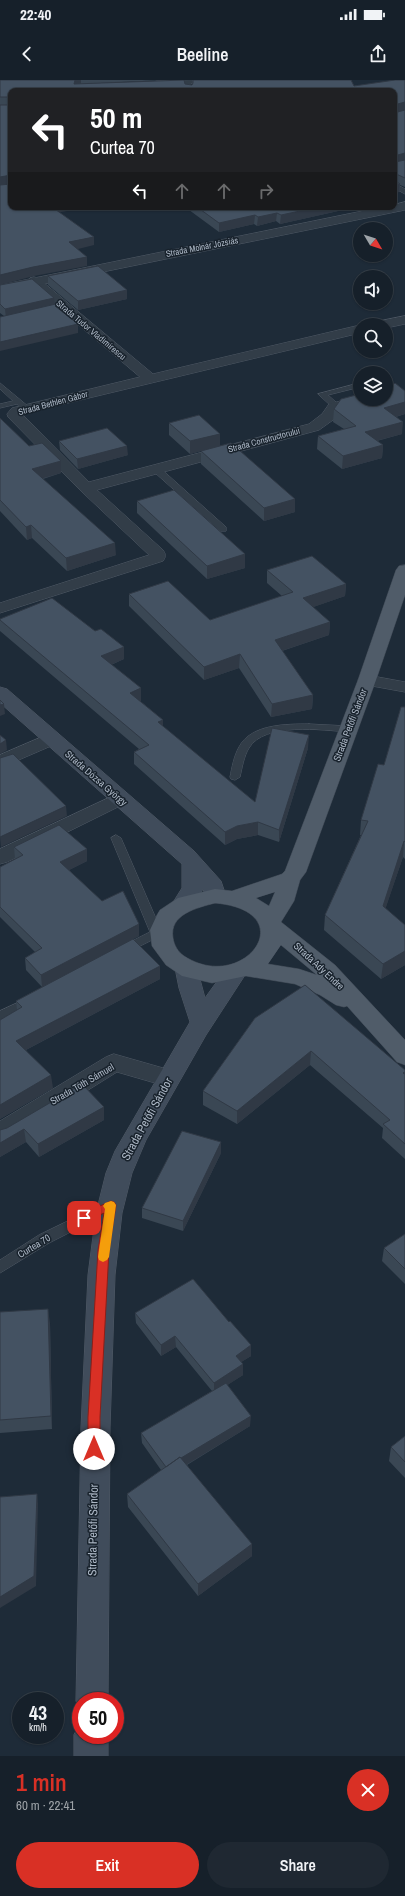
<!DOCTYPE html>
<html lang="en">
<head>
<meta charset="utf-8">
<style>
  :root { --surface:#16202a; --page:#1f2832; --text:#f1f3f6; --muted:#9ea3a8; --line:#353e47; --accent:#d93025 }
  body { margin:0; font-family:"Archivo Narrow",sans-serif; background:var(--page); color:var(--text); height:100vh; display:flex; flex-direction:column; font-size:15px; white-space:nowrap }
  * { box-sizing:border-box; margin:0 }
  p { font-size:13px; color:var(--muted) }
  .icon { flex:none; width:22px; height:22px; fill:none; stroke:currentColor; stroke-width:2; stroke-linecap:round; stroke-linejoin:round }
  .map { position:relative; height:1676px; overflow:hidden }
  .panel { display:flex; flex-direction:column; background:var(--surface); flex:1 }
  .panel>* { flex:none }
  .banner { position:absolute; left:8px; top:8px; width:389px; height:122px; border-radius:8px; box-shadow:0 1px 3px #0004,0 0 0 1px var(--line); background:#202124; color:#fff; overflow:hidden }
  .needle { width:26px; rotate:129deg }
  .controls { position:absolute; left:353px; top:142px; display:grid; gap:8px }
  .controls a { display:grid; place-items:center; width:40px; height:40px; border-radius:50%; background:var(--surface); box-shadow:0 1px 3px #0004,0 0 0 1px var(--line); font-size:20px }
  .speed { position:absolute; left:12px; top:1612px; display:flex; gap:8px; font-size:20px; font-weight:700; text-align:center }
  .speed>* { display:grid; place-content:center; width:52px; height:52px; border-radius:50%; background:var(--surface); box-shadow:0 1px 3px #0004,0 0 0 1px var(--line); line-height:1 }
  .speed small { font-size:10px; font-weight:400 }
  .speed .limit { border:6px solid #d22; background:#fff; color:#111 }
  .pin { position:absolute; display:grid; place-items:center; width:34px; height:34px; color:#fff; margin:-17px; border-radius:8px; box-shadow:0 2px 6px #0006 }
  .me { position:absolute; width:44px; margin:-22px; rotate:0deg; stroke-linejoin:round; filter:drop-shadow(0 0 3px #0008) }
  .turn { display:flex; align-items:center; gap:14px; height:84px; padding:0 16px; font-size:18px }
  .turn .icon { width:52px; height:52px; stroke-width:2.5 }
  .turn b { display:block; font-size:28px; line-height:34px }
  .lanes { display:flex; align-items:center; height:38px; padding:0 16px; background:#0003; justify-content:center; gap:20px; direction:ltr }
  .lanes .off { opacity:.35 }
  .round { display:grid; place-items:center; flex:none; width:42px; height:42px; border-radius:21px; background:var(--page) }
  .overview { display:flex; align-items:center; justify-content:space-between; height:68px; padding:0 16px }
  h1 { font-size:24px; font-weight:600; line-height:30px; color:var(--accent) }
  .button { display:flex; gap:8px; margin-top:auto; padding:8px 16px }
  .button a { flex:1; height:46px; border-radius:24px; background:var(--accent); color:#fff; font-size:16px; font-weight:600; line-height:46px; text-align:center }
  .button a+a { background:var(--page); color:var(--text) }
  .status { display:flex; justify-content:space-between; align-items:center; height:28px; padding:0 20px; background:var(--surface); direction:ltr }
  .status svg { height:11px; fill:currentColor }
  header { display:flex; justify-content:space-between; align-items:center; height:52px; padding:0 16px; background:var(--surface); font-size:18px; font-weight:600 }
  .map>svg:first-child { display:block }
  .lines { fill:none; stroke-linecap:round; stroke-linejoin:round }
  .service-casing { stroke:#505a66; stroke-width:1 }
  .minor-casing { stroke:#505a66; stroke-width:1 }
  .tertiary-casing { stroke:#505a66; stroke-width:1 }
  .secondary-casing { stroke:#505a66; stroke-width:1 }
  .primary-casing { stroke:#3c4652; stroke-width:1 }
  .service { fill:#323d48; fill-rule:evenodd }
  .minor { fill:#323d48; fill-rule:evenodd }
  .tertiary { fill:#323d48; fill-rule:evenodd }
  .secondary { fill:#404c5b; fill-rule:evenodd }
  .primary { fill:#505c69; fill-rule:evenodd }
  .wall { fill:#3a4754 }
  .shaded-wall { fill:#303945 }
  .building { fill:#445262; stroke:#303945 }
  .route { fill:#d93025; stroke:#8d1f18 }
  .slow { fill:#f59e0b }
  .labels { text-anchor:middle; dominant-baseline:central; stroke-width:3; stroke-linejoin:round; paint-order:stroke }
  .far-street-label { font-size:9px; fill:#acb7c5; stroke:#18222c }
  .street-label { font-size:10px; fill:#acb7c5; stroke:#18222c }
  .near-street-label { font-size:12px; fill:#acb7c5; stroke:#18222c }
</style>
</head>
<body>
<div class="status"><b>22:40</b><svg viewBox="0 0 49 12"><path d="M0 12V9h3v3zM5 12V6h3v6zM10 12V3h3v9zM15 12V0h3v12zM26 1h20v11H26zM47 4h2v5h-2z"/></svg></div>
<header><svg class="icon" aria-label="back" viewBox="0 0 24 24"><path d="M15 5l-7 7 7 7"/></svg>Beeline<svg class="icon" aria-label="share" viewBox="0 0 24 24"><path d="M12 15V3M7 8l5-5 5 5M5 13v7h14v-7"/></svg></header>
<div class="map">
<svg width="405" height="1676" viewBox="0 0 405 1676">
  <rect width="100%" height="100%" fill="#1e2b38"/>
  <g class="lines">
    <defs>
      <path id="service" d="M394,103L405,109V114L394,108Z
        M0,303L29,327V331H23L17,324L0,328V324L13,321L0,309Z
        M360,303V307L328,315L338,324L337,329H331L330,325L318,314Z
        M153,387H159L226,447V451H220L153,391Z
        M309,644L348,646L353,649L348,652C323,650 264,642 249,668C244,676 242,688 240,697L235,700L231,699L230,697C232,687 234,676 239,667C251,644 286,644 309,644Z
        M116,755L121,758L164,857L162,860L154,859L124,874L120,873L118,870L120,867L150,852L111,758Z
        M30,917L34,918L36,921L34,924L0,940V931Z
        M109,1121L114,1122L115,1126L114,1130L49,1163L0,1193V1180L39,1155Z"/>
      <path id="minor" d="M198,0C192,7 157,10 151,4L156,1Z
        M34,197L38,198L153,294L360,245V253L22,334L89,402L309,344L322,334L329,324L360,316V319H373L371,322L339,330L333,340L319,350L97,410L163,470C166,474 166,477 163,481L0,533V523L149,475L81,411L8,337L7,334L12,328L140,297L30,204L28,201L30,198Z
        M405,236V244L386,248V245H373L375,242Z
        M367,595L405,602V612L361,604L358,600L361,596Z
        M51,653L58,655L60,659L58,663L0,688V675Z
        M119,713L126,715L129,719L126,723L7,782L0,784V769Z
        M114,974L177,992L181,998L177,1004L169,1007L117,992L8,1060L0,1062V1041L106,977Z"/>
      <path id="tertiary" d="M405,122V130L0,213V205L382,127H394V125Z"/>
      <path id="secondary" d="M0,607L7,609L194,771L221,801L226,816L223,821L215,823L207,821L203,809L191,829L183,831L175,829L172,824L182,808V784L0,623Z
        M186,880L194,882L197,888L205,918L228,886L236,884L244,886L247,892L206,955L146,1060L132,1093L122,1133L115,1195L110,1348L108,1621H81V1633L76,1621L81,1348L88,1195L96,1133L106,1093L115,1071L190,942L179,908L175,888L178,882Z
        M81,1642V1655H108V1676H74V1655Z"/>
      <path id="primary" d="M405,485V515L376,600L306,792L300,800L294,821L281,842L335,885L405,960V985L397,982L347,926L344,927L336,925L320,915L295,904L246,896L212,903L182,896L166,885L152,866L150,850L157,835L160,830L178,818L215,809L232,811L282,794L285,791L358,600L396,490L399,486ZM275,812L269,826L256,818ZM215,823C305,831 244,915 184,876C178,872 174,865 173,858C169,834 197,828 215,823ZM281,865L317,895L299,889L268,884Z"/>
    </defs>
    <use href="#service" class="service-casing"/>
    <use href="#minor" class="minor-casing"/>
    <use href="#tertiary" class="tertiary-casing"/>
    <use href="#secondary" class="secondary-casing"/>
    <use href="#primary" class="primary-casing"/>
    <use href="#service" class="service"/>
    <use href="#minor" class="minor"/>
    <use href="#tertiary" class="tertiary"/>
    <use href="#secondary" class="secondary"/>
    <use href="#primary" class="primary"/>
  </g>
  <path class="wall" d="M0,0H163L80,4L192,5V0H351L354,6L405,0V30L394,33L11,11V25H0Z
    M405,30V107L400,105L399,112L394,113V33Z
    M185,127H367L358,129L356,127L280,144L276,141L257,146L254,144L219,152Z
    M48,196L127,210V219L78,230L48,205Z
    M0,205L55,225L62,224V231L78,253L4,236L0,233Z
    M387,307L405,311V334L396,337L402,354L377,361L383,365L382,378L342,389L317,369L318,356L344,349L333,342L334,329Z
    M0,338L29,366L61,381V393L43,399L116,475L67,491L32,458L27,460L0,431Z
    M169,343L220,366L295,419V432L264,441L201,384V371L190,374L169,355Z
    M59,361L128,375L78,389L60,370Z
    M137,421L245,474V488L207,499L137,433Z
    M267,490L346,504L345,516L313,527L330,542L329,555L282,571L313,615L312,629L271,637L239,588L204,600L129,526V514L210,540L282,516L267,503Z
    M0,539L95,551L124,567V579L111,585L141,621H140L163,640V647L255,722L308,668L279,762L258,755L237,759L225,765L134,684V672L139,669L0,551Z
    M405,627V779L403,777L385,829L405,845V885L381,899L324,850L325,835L361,755H360L361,740L384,685Z
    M14,767L87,769V781L69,790L139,856L133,859L160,886V899L26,970L53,1008L0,1039V940L17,930L16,921L42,907L26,890L25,878L35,872L0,837V787L15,779Z
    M255,938L405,990V1079L382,1058L383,1048L310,985L237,1044L203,1025V1011Z
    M104,1040L39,1077L26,1062L0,1077V1050Z
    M221,1073L183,1151L142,1138V1128Z
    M405,1154V1204L382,1181L384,1168Z
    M0,1232L50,1243L52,1349L0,1353Z
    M135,1233L229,1242L251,1265V1276L241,1282L243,1295L227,1305L250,1346L187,1385L252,1476L198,1516L128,1427L127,1414L161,1390L142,1363L141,1353L212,1311L176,1267L161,1276L136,1243Z
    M405,1356V1398L389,1381L391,1367Z"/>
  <path class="shaded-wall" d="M75,0H81V4L76,6L74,4Z
    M405,22V30L394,33V25Z
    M405,73V82L394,85V76Z
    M11,95V104L0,106V97Z
    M400,104L399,112L394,113V105Z
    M50,127H90L50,134Z
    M319,127H356L280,144L281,135Z
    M359,127H367L358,129Z
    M277,133L276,141L257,146L258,137Z
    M255,135L254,144L219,152V143Z
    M94,157V165L70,171L69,162Z
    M87,177V186L34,196L0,205V195L33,187Z
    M127,210V219L78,230V221Z
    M54,218L55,227L6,238L5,229Z
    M62,224V233L55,226Z
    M78,244V253L0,271V262Z
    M405,322V334L384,340V328Z
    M403,342L402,354L364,364L365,352Z
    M220,354V366L190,374V361Z
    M383,365L382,378L342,389L343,376Z
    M127,366L128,375L78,389L77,379Z
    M61,381V393L33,401L32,389Z
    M295,419V432L264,441V428Z
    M31,445L32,458L27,460L26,447Z
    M115,463L116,475L67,491L66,478Z
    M245,474V488L207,499V486Z
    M346,504L345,516L302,531L303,518Z
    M330,542L329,555L275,573V560Z
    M124,567V579L101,589V576Z
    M240,574L239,588L204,600V587Z
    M141,608V621L130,625V613Z
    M313,615L312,629L271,637L272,624Z
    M4,624L5,634L0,636V625Z
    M163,640V652L158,642Z
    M309,655L308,668L279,762V750Z
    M6,660L7,670L0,674V664Z
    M66,726L67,736L1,767L0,757Z
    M258,742V755L237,759L225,765V752L237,746Z
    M404,761L403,777L381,842L383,826Z
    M87,769V781L61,794L60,782Z
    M139,844V856L42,907L41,895Z
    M405,871V885L381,899L383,884Z
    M160,886V899L18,974L16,961Z
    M311,971L310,985L237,1044V1031Z
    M51,995L53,1008L0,1039V1025Z
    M104,1027V1040L39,1077L38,1064Z
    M24,1049L26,1062L0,1077V1063Z
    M221,1062V1073L183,1151V1141Z
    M48,1229L50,1243L52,1349L51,1336Z
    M175,1256L176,1267L161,1276V1265Z
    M251,1265V1276L235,1286L236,1276Z
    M243,1284V1295L214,1314V1303Z
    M251,1336L250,1346L166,1397V1387Z
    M37,1414L38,1424L36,1506L0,1528V1517Z
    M252,1464V1476L198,1516V1504Z"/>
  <path class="building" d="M0,0H75L74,4L184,0L185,4L192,5L193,3V0H351L354,6L395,0H405V22L394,25V11H11V17H0Z
    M0,25H11V95L0,97Z
    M405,30V73L394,76V33Z
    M394,79L395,82L405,80V98L394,93V95Z
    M394,100L400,104L394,105Z
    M11,104V127H52L94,157L69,162L87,177L33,187L0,195V105Z
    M197,127H319L281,135L277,133L258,137L255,135L219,143Z
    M98,186L127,210L78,221L48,196Z
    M32,199L54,218L5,229L0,224V205Z
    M60,223L62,224L55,226L78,244L0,262V237Z
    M395,303L405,311V322L384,328L403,342L365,352L383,365L343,376L318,356L356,346L334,329L341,319L360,314V319H386V306L387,307L392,306Z
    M199,335L220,354L190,361L169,343Z
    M0,338L29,366L42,363L61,381L32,389L115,463L66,478L31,445L26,447L0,420Z
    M107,348L127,366L77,379L59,361Z
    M231,363L295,419L264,428L201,371Z
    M174,410L245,474L207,486L137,421Z
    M312,476L346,504L303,518L330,542L275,560L313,615L272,624L240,574L204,587L129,514L168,501L210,540L293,512L267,490Z
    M52,518L95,551L101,549L124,567L101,576L141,608L130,613L163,640L158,642L255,722L272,648L309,655L279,750L258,742L237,746L225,752L134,672L149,665L0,540V539Z
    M0,620L4,624L0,625Z
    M401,627H405V762L404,761L383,826L405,845V871L383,884L325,835L368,741L361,740L378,684L384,685Z
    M0,655L6,660L0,664Z
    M13,674L66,726L0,757V678Z
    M59,745L87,769L60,782L102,821L123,811L139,844L41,895L25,878L42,868L0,827V787L23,775L14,767Z
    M133,859L160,886L16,961L51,995L0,1025V940L22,927L16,921Z
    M305,905L405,990V992L403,993L405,994V1064L383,1044L390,1040L311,971L237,1031L203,1011L255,938Z
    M82,1004L104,1027L38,1064L24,1049L0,1063V1050L7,1048Z
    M182,1051L221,1062L183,1141L142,1128Z
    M405,1154V1189L384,1168Z
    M193,1199L229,1242L230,1241L251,1265L236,1276L243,1284L214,1303L175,1256L161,1265L135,1233Z
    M48,1229L51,1336L0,1340V1232Z
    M226,1303L251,1336L181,1378L180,1377L166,1387L141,1353Z
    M405,1356V1382L391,1367Z
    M180,1377L252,1464L198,1504L127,1414Z
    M37,1414L34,1496L0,1517V1417Z"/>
  <path class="route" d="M111,1121L114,1122L116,1125L109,1170L100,1337V1369L98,1373L94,1374L90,1373L88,1369V1337L98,1170L104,1133L84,1143L80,1142L79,1138L80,1135Z"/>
  <path class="slow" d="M111,1121L114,1122L116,1125L109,1177L107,1180L103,1182L99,1180L98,1177L105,1129L103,1126L105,1123Z"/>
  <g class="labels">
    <g class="far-street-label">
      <text transform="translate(202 167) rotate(-11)">Strada Molnár Józsiás</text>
      <text transform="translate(91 250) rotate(40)">Strada Tudor Vladimirescu</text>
      <text transform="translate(53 323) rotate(-15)">Strada Bethlen Gábor</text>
      <text transform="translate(264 360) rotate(-15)">Strada Constructorului</text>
    </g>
    <g class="street-label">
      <text transform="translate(350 645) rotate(-69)">Strada Petőfi Sándor</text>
      <text transform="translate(96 698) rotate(41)">Strada Dózsa György</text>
      <text transform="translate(319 886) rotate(43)">Strada Ady Endre</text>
      <text transform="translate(82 1004) rotate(-30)">Strada Tóth Sámuel</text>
      <text transform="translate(34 1166) rotate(-31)">Curtea 70</text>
    </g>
    <g class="near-street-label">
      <text transform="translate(147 1039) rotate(-61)">Strada Petőfi Sándor</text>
      <text transform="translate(93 1450) rotate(-89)">Strada Petőfi Sándor</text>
    </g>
  </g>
</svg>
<div class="controls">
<a><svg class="needle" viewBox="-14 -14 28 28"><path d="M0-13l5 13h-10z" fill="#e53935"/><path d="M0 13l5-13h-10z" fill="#9ea3a8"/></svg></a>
<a><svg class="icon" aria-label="sound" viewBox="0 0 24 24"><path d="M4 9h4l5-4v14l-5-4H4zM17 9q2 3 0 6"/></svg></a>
<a><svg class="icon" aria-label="search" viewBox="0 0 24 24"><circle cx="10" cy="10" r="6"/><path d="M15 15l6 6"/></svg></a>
<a><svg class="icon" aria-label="layers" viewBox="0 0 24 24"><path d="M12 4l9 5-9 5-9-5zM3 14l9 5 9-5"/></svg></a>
</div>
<div class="speed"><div>43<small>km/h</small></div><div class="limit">50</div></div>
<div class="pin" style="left:84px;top:1138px;background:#d93025"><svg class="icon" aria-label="arrive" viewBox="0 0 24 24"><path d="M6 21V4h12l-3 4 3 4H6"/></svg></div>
<svg class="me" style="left:94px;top:1369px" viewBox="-20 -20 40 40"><circle r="19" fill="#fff"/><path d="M0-13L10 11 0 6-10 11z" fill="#d93025"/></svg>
<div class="banner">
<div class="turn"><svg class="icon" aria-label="left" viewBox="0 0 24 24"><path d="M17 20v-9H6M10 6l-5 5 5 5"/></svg><div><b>50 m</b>Curtea 70</div></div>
<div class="lanes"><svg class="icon" aria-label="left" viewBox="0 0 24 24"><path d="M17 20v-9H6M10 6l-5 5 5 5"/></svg><svg class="icon off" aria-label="ahead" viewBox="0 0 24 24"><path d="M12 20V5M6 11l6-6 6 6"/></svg><svg class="icon off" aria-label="ahead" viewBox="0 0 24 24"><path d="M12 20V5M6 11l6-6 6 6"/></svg><svg class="icon off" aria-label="right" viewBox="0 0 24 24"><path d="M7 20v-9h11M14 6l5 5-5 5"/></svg></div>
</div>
</div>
<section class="panel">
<div class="overview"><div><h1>1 min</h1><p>60 m · 22:41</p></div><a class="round" style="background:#d93025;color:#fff"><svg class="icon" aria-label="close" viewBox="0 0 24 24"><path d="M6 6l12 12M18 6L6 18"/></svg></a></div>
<div class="button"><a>Exit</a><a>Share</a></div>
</section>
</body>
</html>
